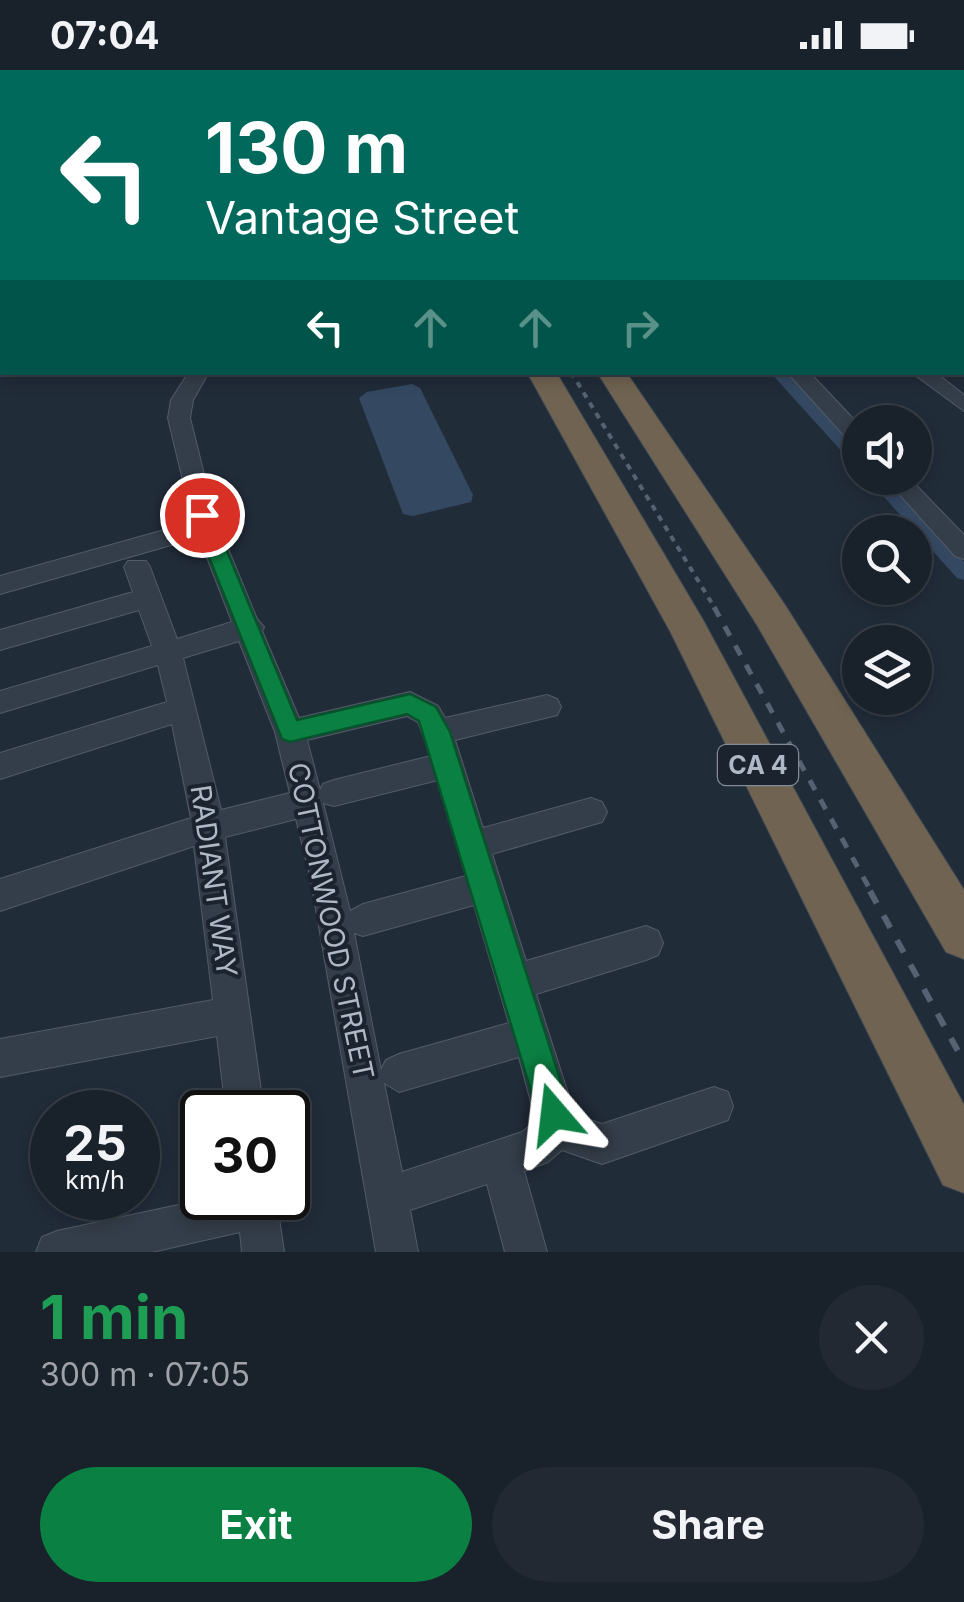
<!DOCTYPE html>
<html lang="en">
<head>
<meta charset="utf-8">
<style>
  :root { --surface:#19212b; --page:#222933; --text:#f1f3f6; --muted:#9fa3a9; --line:#373e47; --accent:#0b8043 }
  body { margin:0; font-family:Inter,sans-serif; background:var(--page); color:var(--text); height:100vh; display:flex; flex-direction:column; font-size:38px; white-space:nowrap }
  * { box-sizing:border-box; margin:0 }
  p { font-size:32px; color:var(--muted) }
  .icon { flex:none; width:55px; height:55px; fill:none; stroke:currentColor; stroke-width:2; stroke-linecap:round; stroke-linejoin:round }
  .map { position:relative; height:1182px; overflow:hidden }
  .drawer { display:flex; flex-direction:column; background:var(--surface); flex:1 }
  .drawer>* { flex:none }
  .banner { position:absolute; left:0px; top:0px; width:965px; height:305px; box-shadow:0 5px 15px #0003,0 0 0 2px var(--line); background:#00695c; color:#fff; overflow:hidden }
  .buttons { position:absolute; left:842px; top:335px; display:grid; gap:20px }
  .buttons a { display:grid; place-items:center; width:90px; height:90px; border-radius:50%; background:var(--surface); box-shadow:0 5px 15px #0003,0 0 0 2px var(--line); font-size:50px }
  .speed { position:absolute; left:30px; top:1020px; display:flex; gap:20px; font-size:50px; font-weight:700; text-align:center }
  .speed>* { display:grid; place-content:center; width:130px; height:130px; border-radius:50%; background:var(--surface); box-shadow:0 5px 15px #0003,0 0 0 2px var(--line); line-height:1 }
  .speed small { font-size:25px; font-weight:400 }
  .speed .limit { border:5px solid #111; border-radius:15px; background:#fff; color:#111 }
  .pin { position:absolute; display:grid; place-items:center; width:85px; height:85px; color:#fff; margin:-42px; border:5px solid #fff; border-radius:50%; box-shadow:0 2px 10px #0007 }
  .me { position:absolute; width:110px; margin:-55px; rotate:343deg; stroke-linejoin:round; filter:drop-shadow(0 0 8px #0008) }
  .turn { display:flex; align-items:center; gap:35px; height:210px; padding:0 40px; font-size:45px }
  .turn .icon { width:130px; height:130px; stroke-width:2.5 }
  .turn b { display:block; font-size:70px; line-height:85px }
  .lanes { display:flex; align-items:center; height:95px; padding:0 40px; background:#0003; justify-content:center; gap:50px; direction:ltr }
  .lanes .off { opacity:.35 }
  .round { display:grid; place-items:center; flex:none; width:105px; height:105px; border-radius:52px; background:var(--page) }
  .overview { display:flex; align-items:center; justify-content:space-between; height:170px; padding:0 40px }
  h1 { font-size:60px; font-weight:700; line-height:75px; color:#1e9e55 }
  .primary-button { display:flex; gap:20px; margin-top:auto; padding:20px 40px }
  .primary-button a { flex:1; height:115px; border-radius:60px; background:var(--accent); color:#fff; font-size:40px; font-weight:700; line-height:115px; text-align:center }
  .primary-button a+a { background:var(--page); color:var(--text) }
  .status { display:flex; justify-content:space-between; align-items:center; height:70px; padding:0 50px; background:var(--surface); direction:ltr }
  .status svg { height:28px; fill:currentColor }
  .map>svg:first-child { display:block }
  .water { fill:#344861 }
  .lines { fill:none; stroke-linecap:round; stroke-linejoin:round }
  .canal { fill:#344861; fill-rule:evenodd }
  .minor-casing { stroke:#525c67; stroke-width:2 }
  .highway-casing { stroke:#3f4954; stroke-width:2 }
  .path { stroke:#3d5455; stroke-width:2.5; stroke-dasharray:4 4; stroke-linecap:butt }
  .minor { fill:#343e4a; fill-rule:evenodd }
  .highway { fill:#706351; fill-rule:evenodd }
  .rail-far2 { stroke:#566271; stroke-width:4; stroke-dasharray:6 6; stroke-linecap:butt }
  .rail-far1 { stroke:#566271; stroke-width:5; stroke-dasharray:11 11; stroke-linecap:butt }
  .rail { stroke:#566271; stroke-width:6; stroke-dasharray:14 14; stroke-linecap:butt }
  .route { fill:#0b8043; stroke:#07532c; stroke-width:2.5 }
  .labels { text-anchor:middle; dominant-baseline:central; stroke-width:8; stroke-linejoin:round; paint-order:stroke }
  .shield { fill:#1a232e; stroke:#828c98; stroke-width:2.5 }
  .shield-label { font-size:25px; font-weight:bold; fill:#afb9c6 }
  .street-label { font-size:28px; fill:#afb9c6; stroke:#1a232e }
</style>
</head>
<body>
<div class="status"><b>07:04</b><svg viewBox="0 0 49 12"><path d="M0 12V9h3v3zM5 12V6h3v6zM10 12V3h3v9zM15 12V0h3v12zM26 1h20v11H26zM47 4h2v5h-2z"/></svg></div>
<div class="map">
<svg width="964" height="1182" viewBox="0 0 964 1182">
  <rect width="100%" height="100%" fill="#212c39"/>
  <path class="water" d="M412,314L420,318L473,425L471,432L413,446L403,444L359,328L367,322Z"/>
  <g class="lines">
    <path class="canal" d="M602,0H612V2H603Z
      M770,302H786L860,381V396L854,395Z
      M867,408H884L964,492V510L957,508Z"/>
    <defs>
      <path id="minor" d="M0,0H23L2,5Z
        M613,0H627L628,2H614Z
        M707,0H724L725,2H708Z
        M962,36H964V44H962Z
        M0,61H2V69H0Z
        M2,95V105L0,106V96Z
        M962,154H964V165H962Z
        M0,157H2V167H0Z
        M964,175V186H962V175Z
        M962,207H964V218H962Z
        M962,263H964V275H962Z
        M189,302H209L193,330L190,348L214,445L257,549L264,557L262,561L299,648L410,622L438,636L445,648L547,625L557,629L561,637L557,645L455,670L483,758L591,728L602,732L607,742L602,752L492,784L526,891L646,856L658,861L663,873L658,885L646,890L536,924L575,1045L602,1054L714,1017L728,1022L733,1036L728,1050L602,1094L562,1080L548,1092L524,1101L547,1182H505L487,1114L410,1140L418,1182H376L310,805L296,749L225,767L264,1042H226L217,966L0,1007V969L213,930L194,776L0,841V809L191,748L172,654L0,709V683L167,632L158,595L0,643V621L152,576L139,540L0,580V560L133,522L124,497L128,491H146L150,497L177,569L232,552L199,467L0,524V506L193,452L168,348L171,330ZM239,571L275,662L290,723L221,740L183,588ZM407,646L418,652L431,686L334,710L323,714L320,720L307,670ZM438,710L466,806L363,834L350,841L323,733L334,736ZM474,835L509,953L399,984L386,990L381,1000L354,863L363,866ZM519,987L536,1051L522,1062L402,1102L384,1013L399,1022Z
        M787,302H809L860,356V376L852,374Z
        M911,302H935L964,325V341Z
        M885,408H909L964,465V489L955,486Z
        M211,1128H276L284,1182H242L240,1162L152,1182H36L42,1167L57,1161Z"/>
      <path id="highway" d="M304,0H323L324,2H305Z
        M355,0H374L375,2H356Z
        M527,302H556L703,550L964,1035V1123L943,1115L670,561Z
        M597,302H626L785,535L964,820V889L946,882L757,555Z"/>
    </defs>
    <use href="#minor" class="minor-casing"/>
    <use href="#highway" class="highway-casing"/>
    <path class="path" d="M931,2L938,0"/>
    <use href="#minor" class="minor"/>
    <use href="#highway" class="highway"/>
    <path class="rail-far2" d="M571,302L716,540"/>
    <path class="rail-far1" d="M714,537L872,823"/>
    <path class="rail" d="M870,821L964,992"/>
  </g>
  <path class="route" d="M202,439L212,445L297,650L410,624L436,637L450,662L571,1044L566,1055L554,1060L543,1055L538,1044L419,651L407,644L290,672L282,669L192,445Z"/>
  <g class="labels">
    <rect class="shield" x="718" y="675" width="80" height="40" rx="8"/>
    <g class="shield-label">
      <text x="758" y="695">CA 4</text>
    </g>
    <g class="street-label">
      <text transform="translate(214 811) rotate(82)">RADIANT WAY</text>
      <text transform="translate(331 851) rotate(78)">COTTONWOOD STREET</text>
    </g>
  </g>
</svg>
<div class="buttons">
<a><svg class="icon" aria-label="sound" viewBox="0 0 24 24"><path d="M4 9h4l5-4v14l-5-4H4zM17 9q2 3 0 6"/></svg></a>
<a><svg class="icon" aria-label="search" viewBox="0 0 24 24"><circle cx="10" cy="10" r="6"/><path d="M15 15l6 6"/></svg></a>
<a><svg class="icon" aria-label="layers" viewBox="0 0 24 24"><path d="M12 4l9 5-9 5-9-5zM3 14l9 5 9-5"/></svg></a>
</div>
<div class="speed"><div>25<small>km/h</small></div><div class="limit">30</div></div>
<div class="pin" style="left:202px;top:445px;background:#d93025"><svg class="icon" aria-label="arrive" viewBox="0 0 24 24"><path d="M6 21V4h12l-3 4 3 4H6"/></svg></div>
<svg class="me" style="left:554px;top:1044px" viewBox="-20 -20 40 40"><path d="M0-17L14 15 0 8-14 15z" fill="#0b8043" stroke="#fff" stroke-width="4"/></svg>
<div class="banner">
<div class="turn"><svg class="icon" aria-label="left" viewBox="0 0 24 24"><path d="M17 20v-9H6M10 6l-5 5 5 5"/></svg><div><b>130 m</b>Vantage Street</div></div>
<div class="lanes"><svg class="icon" aria-label="left" viewBox="0 0 24 24"><path d="M17 20v-9H6M10 6l-5 5 5 5"/></svg><svg class="icon off" aria-label="ahead" viewBox="0 0 24 24"><path d="M12 20V5M6 11l6-6 6 6"/></svg><svg class="icon off" aria-label="ahead" viewBox="0 0 24 24"><path d="M12 20V5M6 11l6-6 6 6"/></svg><svg class="icon off" aria-label="right" viewBox="0 0 24 24"><path d="M7 20v-9h11M14 6l5 5-5 5"/></svg></div>
</div>
</div>
<section class="drawer">
<div class="overview"><div><h1>1 min</h1><p>300 m · 07:05</p></div><a class="round"><svg class="icon" aria-label="close" viewBox="0 0 24 24"><path d="M6 6l12 12M18 6L6 18"/></svg></a></div>
<div class="primary-button"><a>Exit</a><a>Share</a></div>
</section>
</body>
</html>
